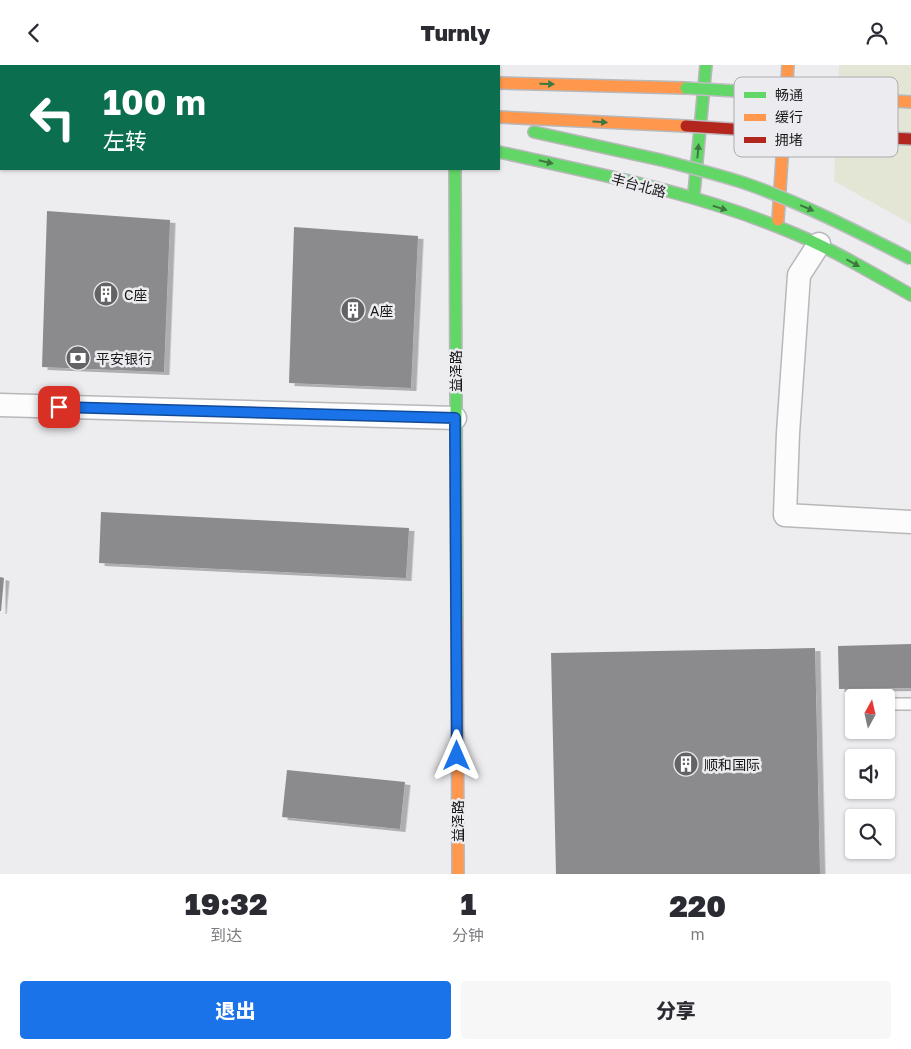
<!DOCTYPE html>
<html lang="zh">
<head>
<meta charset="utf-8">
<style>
  :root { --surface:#fff; --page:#f7f7f7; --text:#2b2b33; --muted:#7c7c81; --accent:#1a73e8 }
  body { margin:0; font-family:"Golos Text","Noto Sans SC",sans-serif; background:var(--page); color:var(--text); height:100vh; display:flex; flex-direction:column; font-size:19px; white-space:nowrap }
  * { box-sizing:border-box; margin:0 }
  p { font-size:16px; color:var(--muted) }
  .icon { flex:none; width:28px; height:28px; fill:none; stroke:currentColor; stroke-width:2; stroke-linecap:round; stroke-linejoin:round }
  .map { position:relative; height:809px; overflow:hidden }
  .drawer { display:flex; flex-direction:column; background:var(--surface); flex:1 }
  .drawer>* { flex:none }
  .hud { position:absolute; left:0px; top:0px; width:500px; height:105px; box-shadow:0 1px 4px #0004; background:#0b6e4f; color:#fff; overflow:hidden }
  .needle { width:32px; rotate:8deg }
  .controls { position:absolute; left:845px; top:624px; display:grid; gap:10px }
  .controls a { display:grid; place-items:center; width:50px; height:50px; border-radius:5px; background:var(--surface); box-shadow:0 1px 4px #0004; font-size:25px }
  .pin { position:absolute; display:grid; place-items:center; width:42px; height:42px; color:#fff; margin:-21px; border-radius:10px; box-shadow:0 2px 8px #0006 }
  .me { position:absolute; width:55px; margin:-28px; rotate:0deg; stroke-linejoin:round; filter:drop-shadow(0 0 4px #0008) }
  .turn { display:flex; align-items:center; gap:18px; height:105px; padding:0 20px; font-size:22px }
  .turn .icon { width:65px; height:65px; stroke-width:2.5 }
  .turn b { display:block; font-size:35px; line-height:42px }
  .eta { display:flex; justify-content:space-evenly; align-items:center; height:85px; text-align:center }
  .eta b { font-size:30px; font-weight:800; line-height:35px }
  .cta { display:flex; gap:10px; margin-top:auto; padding:10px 20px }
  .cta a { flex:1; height:58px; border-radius:5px; background:var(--accent); color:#fff; font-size:20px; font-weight:800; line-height:58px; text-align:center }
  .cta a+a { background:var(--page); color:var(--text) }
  header { display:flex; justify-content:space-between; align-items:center; height:65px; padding:0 20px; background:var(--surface); font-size:22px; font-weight:800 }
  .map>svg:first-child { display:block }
  .green { fill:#e4e6d5 }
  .building { fill:#8b8a8d; filter:url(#shadow) }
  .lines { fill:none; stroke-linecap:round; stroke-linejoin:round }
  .lane-casing { stroke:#b8b7b9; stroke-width:14 }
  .street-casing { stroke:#b8b7b9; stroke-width:25 }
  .fast-casing { stroke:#b8b7b9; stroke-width:14 }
  .slow-casing { stroke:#b8b7b9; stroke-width:14 }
  .jam-casing { stroke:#b8b7b9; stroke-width:14 }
  .lane { stroke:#fcfcfd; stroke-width:11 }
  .street { stroke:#fcfcfd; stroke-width:22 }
  .fast { stroke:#63d668; stroke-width:11 }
  .slow { stroke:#ff974d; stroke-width:11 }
  .jam { stroke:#b3261e; stroke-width:11 }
  .fast-bridge-casing { stroke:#bfbdc3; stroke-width:14; stroke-linecap:butt }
  .jam-bridge-casing { stroke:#bfbdc3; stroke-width:14; stroke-linecap:butt }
  .fast-bridge { stroke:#63d668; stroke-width:11 }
  .jam-bridge { stroke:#b3261e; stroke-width:11 }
  .oneway { fill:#3e7740 }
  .route-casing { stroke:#114b97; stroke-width:12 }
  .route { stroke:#1a73e8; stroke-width:9 }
  .labels { text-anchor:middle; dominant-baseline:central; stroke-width:5; stroke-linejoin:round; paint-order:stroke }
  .street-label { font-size:14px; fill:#181819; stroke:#ecebf0 }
  .poi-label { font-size:14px; fill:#181819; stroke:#ecebf0; text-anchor:start }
  .key { fill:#ecebf0; stroke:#acacb0; stroke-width:1 }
  .key-label { font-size:14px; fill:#181819 }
</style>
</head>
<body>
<header><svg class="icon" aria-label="back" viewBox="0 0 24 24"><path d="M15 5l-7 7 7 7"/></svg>Turnly<svg class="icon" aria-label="person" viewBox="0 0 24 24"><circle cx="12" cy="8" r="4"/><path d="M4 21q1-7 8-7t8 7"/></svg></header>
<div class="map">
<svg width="911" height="809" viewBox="0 0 911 809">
  <defs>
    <filter id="shadow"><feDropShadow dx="5.5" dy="3" stdDeviation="0" flood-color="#0004"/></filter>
  </defs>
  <rect width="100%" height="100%" fill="#edecef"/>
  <path class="green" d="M839,0H911V159L834,116Z"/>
  <path class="building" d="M47,146L170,155L164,307L42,302Z
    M294,162L418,171L411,323L289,318Z
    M101,447L409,463L406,513L99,498Z
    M0,512L4,513L1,546H0Z
    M911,579V623L839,624L838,581Z
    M815,583L820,809H556L551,588Z
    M287,705L405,717L400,764L282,752Z"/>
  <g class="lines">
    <defs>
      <path id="lane" d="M886,639H911"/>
      <path id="street" d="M819,179L799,210L788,368L785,450L911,457
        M0,340L455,353"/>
      <path id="fast" d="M26,0L49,1
        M0,35H1
        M534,67L661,95
        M499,87C598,109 699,128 793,168C834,185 872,208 911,230
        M455,104L457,556
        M694,128L706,0"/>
      <path id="slow" d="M499,18L686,23
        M849,33L911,37
        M499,52L686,61
        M778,155L788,0
        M457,556L458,809"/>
      <path id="jam" d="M826,70L911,74"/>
    </defs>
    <use href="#lane" class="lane-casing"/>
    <use href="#street" class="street-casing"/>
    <use href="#fast" class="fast-casing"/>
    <use href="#slow" class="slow-casing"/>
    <use href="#jam" class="jam-casing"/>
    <use href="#lane" class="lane"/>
    <use href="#street" class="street"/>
    <use href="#fast" class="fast"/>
    <use href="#slow" class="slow"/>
    <use href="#jam" class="jam"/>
    <defs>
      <path id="fast-bridge" d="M686,23L849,33
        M661,95C691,103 721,110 750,120C806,140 858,167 911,194"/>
      <path id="jam-bridge" d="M686,61L826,70"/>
    </defs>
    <use href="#fast-bridge" class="fast-bridge-casing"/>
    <use href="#jam-bridge" class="jam-bridge-casing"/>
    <use href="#fast-bridge" class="fast-bridge"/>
    <use href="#jam-bridge" class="jam-bridge"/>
  </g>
  <defs><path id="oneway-solid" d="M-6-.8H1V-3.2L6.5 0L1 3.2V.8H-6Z" transform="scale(1.25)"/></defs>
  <g class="oneway">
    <use href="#oneway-solid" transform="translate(547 19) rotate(2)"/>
    <use href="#oneway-solid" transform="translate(600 57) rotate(3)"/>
    <use href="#oneway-solid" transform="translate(698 86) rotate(-85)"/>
    <use href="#oneway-solid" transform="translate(546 97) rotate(13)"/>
    <use href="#oneway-solid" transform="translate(720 143) rotate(17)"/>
    <use href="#oneway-solid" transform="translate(807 143) rotate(23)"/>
    <use href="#oneway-solid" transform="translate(853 198) rotate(29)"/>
  </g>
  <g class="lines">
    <defs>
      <path id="route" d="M59,342L455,353L457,691"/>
    </defs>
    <use href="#route" class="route-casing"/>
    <use href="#route" class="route"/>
  </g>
  <defs>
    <symbol id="building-disc" viewBox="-11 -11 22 22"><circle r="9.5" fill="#636264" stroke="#ecebf0"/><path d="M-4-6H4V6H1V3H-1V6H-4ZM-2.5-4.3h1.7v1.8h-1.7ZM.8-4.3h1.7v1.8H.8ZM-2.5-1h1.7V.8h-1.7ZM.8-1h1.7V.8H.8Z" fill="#fff"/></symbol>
    <symbol id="bank-disc" viewBox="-11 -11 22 22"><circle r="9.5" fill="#636264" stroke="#ecebf0"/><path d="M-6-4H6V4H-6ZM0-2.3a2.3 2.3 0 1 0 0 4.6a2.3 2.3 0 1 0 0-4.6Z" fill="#fff"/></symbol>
  </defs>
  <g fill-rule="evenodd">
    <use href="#building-disc" x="92" y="215" width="28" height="28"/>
    <use href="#building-disc" x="339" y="231" width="28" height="28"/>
    <use href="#bank-disc" x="64" y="279" width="28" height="28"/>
    <use href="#building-disc" x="672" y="685" width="28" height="28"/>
  </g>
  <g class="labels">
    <g class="street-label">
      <text transform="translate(639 120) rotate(15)">丰台北路</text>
      <text transform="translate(455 306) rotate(-90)">益泽路</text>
      <text transform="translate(457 756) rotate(-90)">益泽路</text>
    </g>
    <g class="poi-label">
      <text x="124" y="229">C座</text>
      <text x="370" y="245">A座</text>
      <text x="96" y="293">平安银行</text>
      <text x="704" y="699">顺和国际</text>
    </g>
  </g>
  <rect x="734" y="12" width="164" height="80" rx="8" class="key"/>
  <rect x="744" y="27" width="22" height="6" fill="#63d668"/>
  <rect x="744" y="49" width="22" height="7" fill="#ff974d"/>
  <rect x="744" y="72" width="22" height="6" fill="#b3261e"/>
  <g class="key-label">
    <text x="775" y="35">畅通</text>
    <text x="775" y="57">缓行</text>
    <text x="775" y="80">拥堵</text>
  </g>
</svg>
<div class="controls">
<a><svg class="needle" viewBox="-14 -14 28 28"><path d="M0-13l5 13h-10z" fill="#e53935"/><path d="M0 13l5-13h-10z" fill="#7c7c81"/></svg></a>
<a><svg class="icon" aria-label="sound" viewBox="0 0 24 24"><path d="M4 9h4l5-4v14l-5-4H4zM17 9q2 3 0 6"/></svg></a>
<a><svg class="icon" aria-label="search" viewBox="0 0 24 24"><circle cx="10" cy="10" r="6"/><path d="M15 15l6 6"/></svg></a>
</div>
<div class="pin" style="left:59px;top:342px;background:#d93025"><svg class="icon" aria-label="arrive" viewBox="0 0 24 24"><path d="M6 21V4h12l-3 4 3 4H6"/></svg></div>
<svg class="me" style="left:457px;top:691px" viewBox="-20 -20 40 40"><path d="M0-17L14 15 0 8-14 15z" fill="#1a73e8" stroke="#fff" stroke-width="4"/></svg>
<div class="hud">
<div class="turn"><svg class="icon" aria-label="left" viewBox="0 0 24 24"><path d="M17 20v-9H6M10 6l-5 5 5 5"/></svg><div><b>100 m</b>左转</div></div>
</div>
</div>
<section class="drawer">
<div class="eta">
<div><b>19:32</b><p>到达</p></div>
<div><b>1</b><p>分钟</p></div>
<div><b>220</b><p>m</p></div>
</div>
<div class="cta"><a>退出</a><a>分享</a></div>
</section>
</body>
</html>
